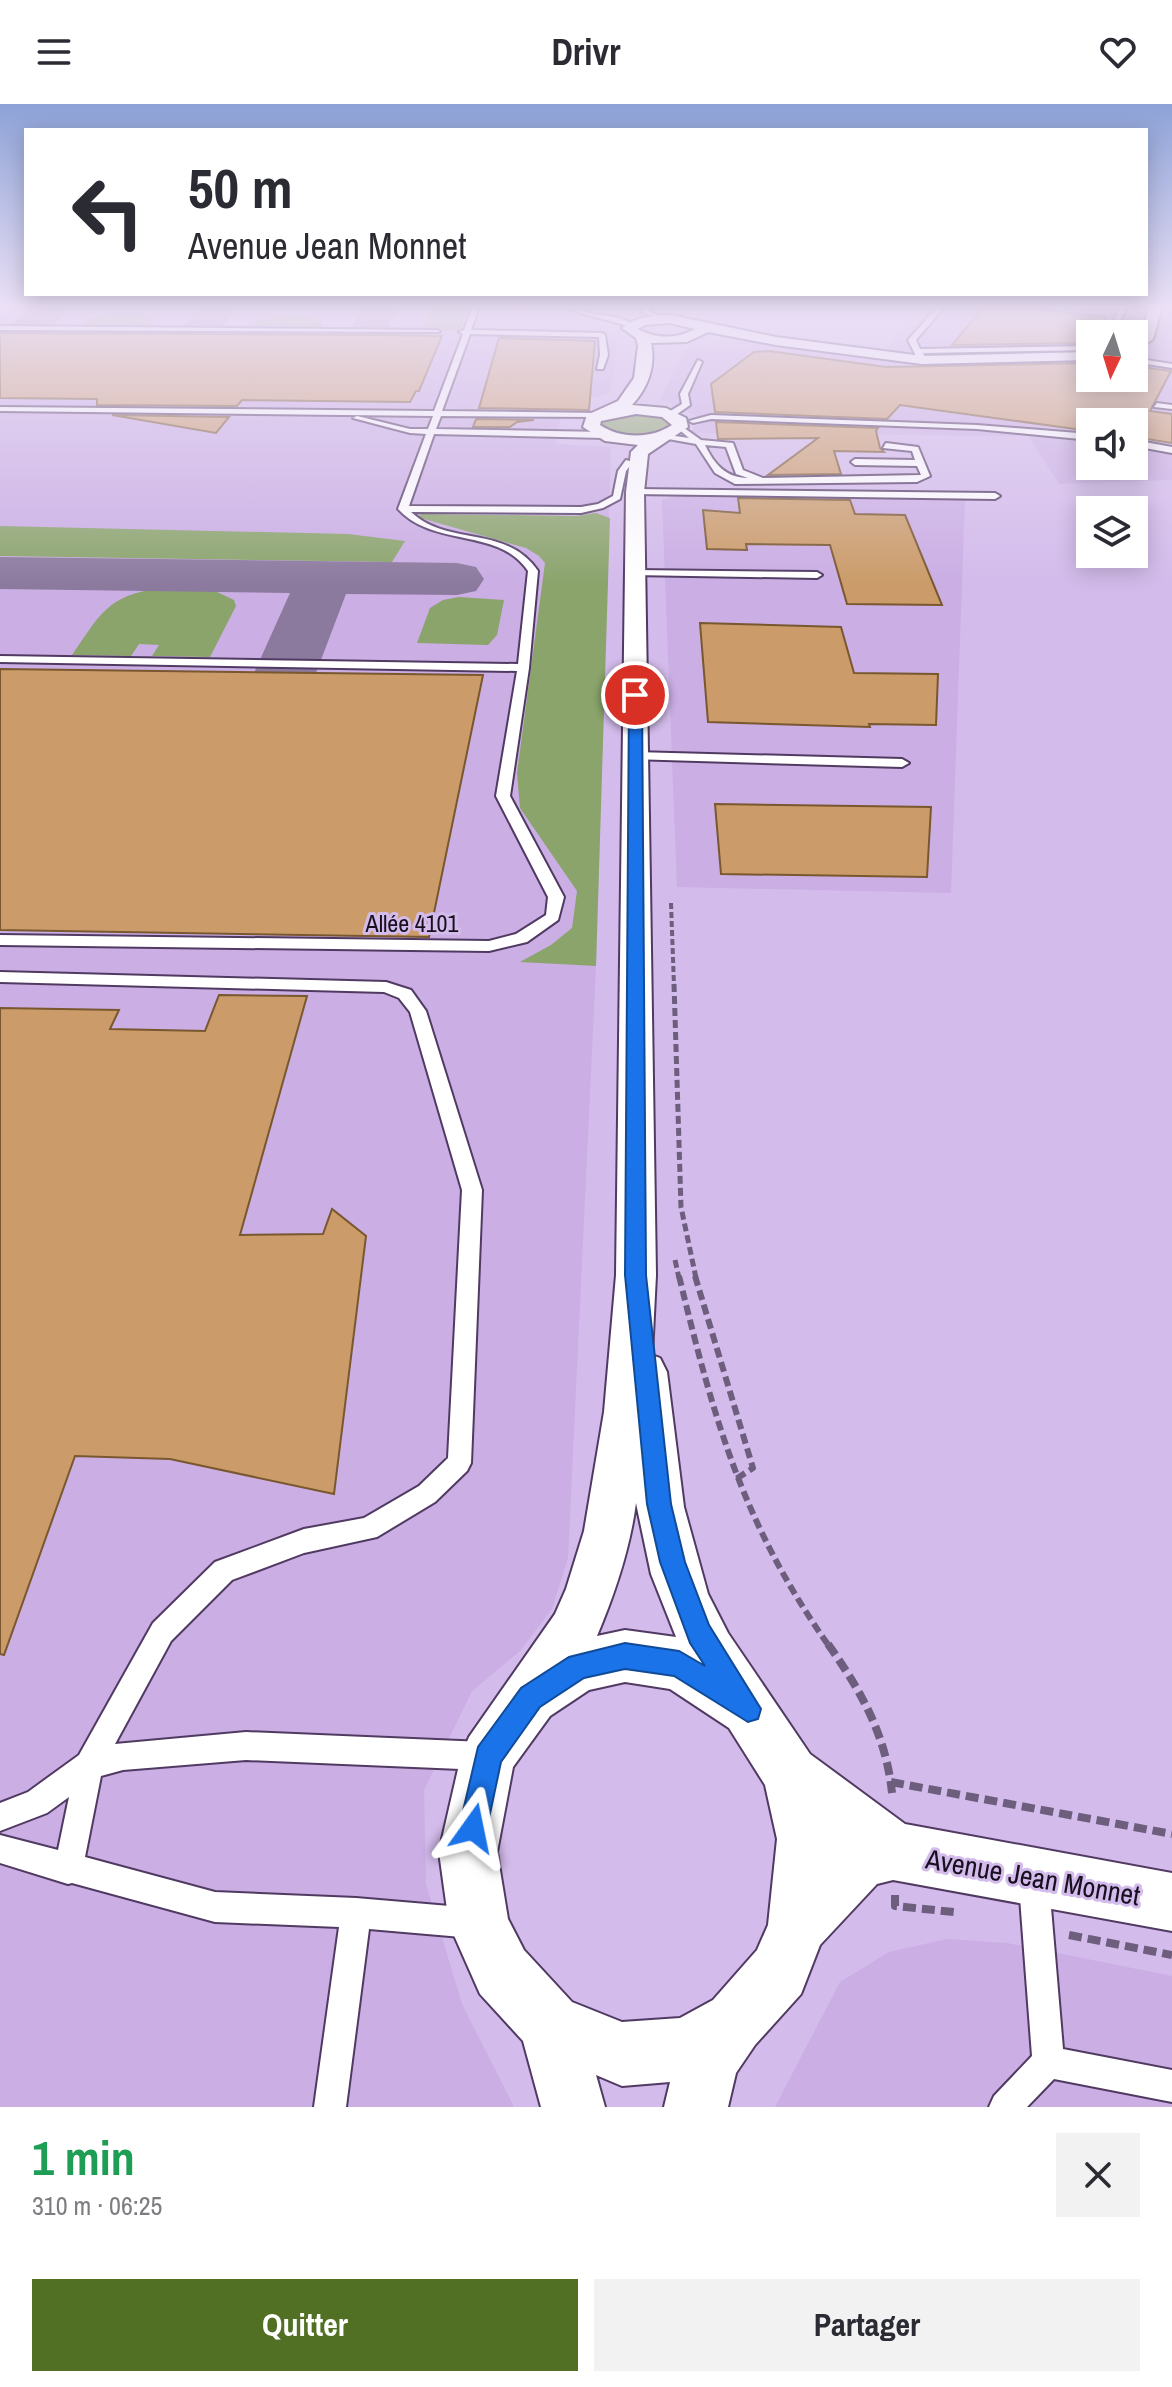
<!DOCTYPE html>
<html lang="fr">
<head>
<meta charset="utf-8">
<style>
  :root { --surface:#fff; --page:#f2f2f3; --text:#2b2b33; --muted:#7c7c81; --accent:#527024 }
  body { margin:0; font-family:"Archivo Narrow",sans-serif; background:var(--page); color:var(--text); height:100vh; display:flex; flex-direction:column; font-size:30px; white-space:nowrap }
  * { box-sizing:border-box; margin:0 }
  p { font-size:26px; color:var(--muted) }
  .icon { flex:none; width:44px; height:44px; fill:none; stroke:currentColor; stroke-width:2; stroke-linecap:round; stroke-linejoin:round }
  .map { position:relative; height:2003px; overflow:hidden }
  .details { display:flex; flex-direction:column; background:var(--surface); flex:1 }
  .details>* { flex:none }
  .guide { position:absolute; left:24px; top:24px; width:1124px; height:168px; border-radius:0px; box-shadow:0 4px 20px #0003; background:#fff; color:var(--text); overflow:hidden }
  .needle { width:52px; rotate:184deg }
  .fabs { position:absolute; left:1076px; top:216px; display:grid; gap:16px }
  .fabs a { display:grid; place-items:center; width:72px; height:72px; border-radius:0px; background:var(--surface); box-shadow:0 4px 20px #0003; font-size:40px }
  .pin { position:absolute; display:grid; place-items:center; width:68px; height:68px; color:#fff; margin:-34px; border:4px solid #fff; border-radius:50%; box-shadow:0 2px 8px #0007 }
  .me { position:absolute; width:88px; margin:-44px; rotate:12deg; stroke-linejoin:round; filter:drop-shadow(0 0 6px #0008) }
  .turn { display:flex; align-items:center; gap:28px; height:168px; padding:0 32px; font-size:36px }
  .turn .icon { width:104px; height:104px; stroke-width:2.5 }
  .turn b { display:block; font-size:56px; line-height:68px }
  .round { display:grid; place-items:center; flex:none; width:84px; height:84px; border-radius:0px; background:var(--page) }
  .headline { display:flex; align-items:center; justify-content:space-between; height:136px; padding:0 32px }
  h1 { font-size:48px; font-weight:700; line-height:60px; color:#1e9e55 }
  .cta { display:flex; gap:16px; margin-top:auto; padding:16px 32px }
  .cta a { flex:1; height:92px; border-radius:0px; background:var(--accent); color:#fff; font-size:32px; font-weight:700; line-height:92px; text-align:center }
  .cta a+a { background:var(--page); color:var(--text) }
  header { display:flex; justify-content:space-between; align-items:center; height:104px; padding:0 32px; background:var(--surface); font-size:36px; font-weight:700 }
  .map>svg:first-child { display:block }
  .built { fill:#caaee4; fill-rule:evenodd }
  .green { fill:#8aa46b }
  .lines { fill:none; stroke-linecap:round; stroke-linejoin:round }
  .taxiway { fill:#8c7a9e; fill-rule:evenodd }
  .building { fill:#cb9c69; stroke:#79572f; stroke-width:2 }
  .service-casing { stroke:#503a62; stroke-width:4 }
  .minor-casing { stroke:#503a62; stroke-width:4 }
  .path-far4 { stroke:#6e5e7d; stroke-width:2; stroke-dasharray:3 2; stroke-linecap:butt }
  .path-far3 { stroke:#6e5e7d; stroke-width:4; stroke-dasharray:6 3; stroke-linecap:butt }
  .path-far2 { stroke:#6e5e7d; stroke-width:5; stroke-dasharray:8 4; stroke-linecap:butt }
  .path-far1 { stroke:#6e5e7d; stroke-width:6; stroke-dasharray:10 5; stroke-linecap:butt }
  .path { stroke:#6e5e7d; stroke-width:8; stroke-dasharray:13 6; stroke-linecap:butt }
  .service { fill:#fff; fill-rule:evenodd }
  .minor { fill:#fff; fill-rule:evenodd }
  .route { fill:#1a73e8; stroke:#114b97; stroke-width:2 }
  .labels { text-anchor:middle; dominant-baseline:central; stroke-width:6; stroke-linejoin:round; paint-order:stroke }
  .street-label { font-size:24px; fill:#180f1f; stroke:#d3bbeb }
  .near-street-label { font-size:28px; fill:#180f1f; stroke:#d3bbeb }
</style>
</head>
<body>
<header><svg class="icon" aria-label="menu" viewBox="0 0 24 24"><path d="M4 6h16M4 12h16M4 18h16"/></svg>Drivr<svg class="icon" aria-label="heart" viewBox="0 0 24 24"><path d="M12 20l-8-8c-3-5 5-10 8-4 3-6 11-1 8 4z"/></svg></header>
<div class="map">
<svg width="1172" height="2003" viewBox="0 0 1172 2003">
  <rect width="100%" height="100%" fill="#d3bbeb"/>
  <path class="built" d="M0,200H552L617,232L614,272L608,290L562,302L556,340L611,343L596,862L568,1454L552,1505L520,1547L472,1587L424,1686L426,1780L462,1900L514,2003H0Z
    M928,200H1141L1132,230H1090V247L927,251L883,247Z
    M1172,200V376L1059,380L1028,332L691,329L695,322L700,321L696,311L671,301L673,299L660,296L684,246L722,237H740L916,260L1090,257V274H1134V252L1155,244L1162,237ZM1090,318H1134V362H1090Z
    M677,391L965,394L951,789L677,783L662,396Z
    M947,1835L1007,1839L1172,1872V2003H775L840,1878L889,1848Z"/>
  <path class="green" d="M433,200H470V204L459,227L421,226Z
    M118,209H138L153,214L154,217L148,224H130L132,221L78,223L90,214Z
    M286,211H307L321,216L322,221L319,225L269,222L249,224L262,214Z
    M628,308L661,312L672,320L671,323C650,336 621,334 600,321L602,315Z
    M596,409L610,414L596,862L520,858L551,841L572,824L577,787L520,704L517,669L545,459L539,452L526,444L417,413L422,410L576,412Z
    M0,422L348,430L405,437L392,458L0,452Z
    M149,486H213L234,496L236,502L210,553L152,552L159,541L139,540L131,552L72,551C96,517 105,494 149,486Z
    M459,493L504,496L497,531L488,541L417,539L430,504L443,496Z"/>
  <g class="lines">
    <path class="taxiway" d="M34,200H72C58,221 34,242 8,236L3,228Z
      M202,200H238C223,222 212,244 183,237L178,229Z
      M366,200H400L381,235L368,238L355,235L350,227Z
      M0,453L457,459L476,463L484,475L476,487L457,491L346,490L316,569L307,582L285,587L263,582L254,569L290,489L0,485Z"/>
  </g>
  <path class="building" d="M986,200H993L1106,213L1097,230H1090V239L952,241Z
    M0,229L381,231L442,232L419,287H416L410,298L242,296L237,302L97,301V295L0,294Z
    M499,234L595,237L589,306L479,304Z
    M769,247L886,263L1090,259V274H1134V262L1171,267L1150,307L1172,310V339L1134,333V318H1090V327L900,301L887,315L715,308L711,280L754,248Z
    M112,311L229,313L216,329Z
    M476,315L534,316L517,318L510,323H473Z
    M716,318L878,324L876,327L880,344L884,348L834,347L841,370L768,371L818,334L718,335Z
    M738,394L850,396L855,410L905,411L942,501L847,500L830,441L746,440L747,446L707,445L703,406L740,409Z
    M700,519L841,523L854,569L938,570L936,621L869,620L870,623L708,618Z
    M0,565L483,571L429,833L0,826Z
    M715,700L931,703L927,773L721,770Z
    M219,891L307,892L240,1131L323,1130L332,1105L366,1132L334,1390L170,1355L75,1352L4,1551L0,1550V904L119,906L110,925L205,927Z"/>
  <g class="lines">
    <defs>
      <path id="service" d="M474,200H480L471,226L602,229L605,231L608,251L603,265H597L600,251L599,233L470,230L442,307L599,309L603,311L599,313L441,312L436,325L605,328L609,331L605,334L434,330L409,402L581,403L598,400L613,392L618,367L626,356L633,358L626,367L620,395L603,404L581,409L411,408C448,443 506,420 538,467L529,564L510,692L564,793L558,816L527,838L489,847L0,841V831L489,837L516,830L546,811L548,793L496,692L517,567L0,558V552L518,560L528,467C499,423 433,444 398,405L426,330L410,329L353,314L357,312L410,325H428L433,312L0,307V303L434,307L463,230L459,228L464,226Z
        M560,200C573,200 582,207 594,210C609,212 620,212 633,221L630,223C607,214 582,213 560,200Z
        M648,200H655L648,207L662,213V215L642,208Z
        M940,200H947L916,236L920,245L1090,242V246L923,249L926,256L919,258L908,236Z
        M1122,200L1159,203L1128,201L1113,230H1107Z
        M0,222L437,226L440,228L0,226Z
        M1134,254L1172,260V264L1134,258Z
        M698,256L702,258L688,290L690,301L673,313H667V309L682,300L680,290Z
        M1157,299L1172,301V305L1154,303Z
        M711,311L977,321L1090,330V336L977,325L711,315L693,319L689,317Z
        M680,321L701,336L733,339L743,366L763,374L921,371L917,362L855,361L851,358L855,355L915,356L912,347L883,344L886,339L918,343L930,372L917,378L735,380L715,369L696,340L657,333L661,330L689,334L676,323ZM705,341L726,343L736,370L748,374C726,374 714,360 705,341Z
        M1134,336L1172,343V349L1134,342Z
        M635,385L995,389L1000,392L995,395L632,390Z
        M636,466L817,468L822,471L817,474L632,471V467Z
        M635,648L902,655L909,659L902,663L630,655V649Z
        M0,868L386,878L411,886L426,907L482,1086L471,1359L467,1367L435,1398L377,1433L304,1449L232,1476L171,1537L115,1640L246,1628L484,1638L494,1642L498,1652L494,1662L484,1666L246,1656L123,1666L101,1672L85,1753L215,1788L356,1794L473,1804L484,1808L488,1819L484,1830L473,1834L369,1825L346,2003H314L339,1823L215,1818L72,1779L68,1780L0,1759V1731L58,1746L69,1693L47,1709L0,1727V1699L28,1688L79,1651L153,1519L215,1458L304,1425L364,1414L419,1382L448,1354L462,1086L410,908L399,894L384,888L0,878Z
        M1034,1765L1044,1770L1049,1780L1063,1945L1172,1966V1998L1054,1975L1027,2003H989L994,1992L1032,1952L1019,1780L1024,1770Z"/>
      <path id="minor" d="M1150,200H1163L1153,235L1134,248V237L1140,233Z
        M670,211L776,233L922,252L1090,248V256L922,260L776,241L708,228L687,238L651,239C656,262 648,284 632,301L666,304L686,314L688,323L648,350L644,388L656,1171L652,1251L660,1254L667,1268L684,1403L708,1490L728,1529L810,1650L905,1720L1172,1769V1827L893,1776L877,1780L820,1841L801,1890L755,1941L736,1969L728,2003H664L670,1978L622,1982L596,1971L605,2003H541L523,1937L480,1890L449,1820L439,1748L461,1652L469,1633L555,1510L566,1485L584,1427L604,1308L616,1171L626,388L631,348L638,341L605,337L583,323L587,311L618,297L634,274L638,242L636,234L622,224C636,212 652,212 670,211ZM670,219L695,225C677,235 656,235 638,225L645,221ZM636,310L662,313L672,321C651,335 621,335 600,321L601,317ZM636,1399L651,1470L676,1533L625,1526L597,1532C615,1489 630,1445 636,1399ZM625,1578L670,1585L729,1624L765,1681L777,1735L768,1821L757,1846L713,1896L680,1914L622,1918L572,1898L524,1846L508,1815L497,1748L513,1663L550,1612L589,1586Z"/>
    </defs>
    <use href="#service" class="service-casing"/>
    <use href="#minor" class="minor-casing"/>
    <path class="path-far4" d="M494,204H544"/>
    <path class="path-far3" d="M671,799L674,882"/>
    <path class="path-far2" d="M674,880L681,1103L696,1174
      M675,1156L679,1174"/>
    <path class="path-far1" d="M679,1172C714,1315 742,1419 829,1542
      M695,1172L753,1364L736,1375"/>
    <path class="path" d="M828,1540C861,1587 886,1631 892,1689
      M891,1678L1172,1730
      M895,1791V1802L954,1808
      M1069,1831L1172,1851"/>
    <use href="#service" class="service"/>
    <use href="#minor" class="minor"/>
  </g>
  <linearGradient id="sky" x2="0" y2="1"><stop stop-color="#8da2d7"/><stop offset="0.42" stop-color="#ebe0f6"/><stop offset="1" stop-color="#ebe0f6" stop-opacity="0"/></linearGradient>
  <rect width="1172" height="481" fill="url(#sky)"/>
  <path class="route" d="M635,588L642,591L646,1171L671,1400L685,1458L709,1521L761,1605L758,1615L748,1618L674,1572L625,1565L584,1574L540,1603L501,1658L487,1724L483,1735L473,1739L463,1735L459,1724L478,1643L521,1584L569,1553L625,1539L679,1547L705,1562L690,1539L660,1458L647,1400L625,1171L629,591Z"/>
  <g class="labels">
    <g class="street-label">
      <text x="412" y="819">Allée 4101</text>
    </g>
    <g class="near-street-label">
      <text transform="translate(1033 1773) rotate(10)">Avenue Jean Monnet</text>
    </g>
  </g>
</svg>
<div class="fabs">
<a><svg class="needle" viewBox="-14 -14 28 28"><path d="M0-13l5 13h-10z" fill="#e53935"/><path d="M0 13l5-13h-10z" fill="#7c7c81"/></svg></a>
<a><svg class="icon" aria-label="sound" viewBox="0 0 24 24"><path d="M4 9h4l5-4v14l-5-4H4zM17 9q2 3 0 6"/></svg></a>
<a><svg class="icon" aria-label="layers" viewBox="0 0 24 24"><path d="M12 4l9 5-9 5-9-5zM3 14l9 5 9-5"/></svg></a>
</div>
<div class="pin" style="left:635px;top:591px;background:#d93025"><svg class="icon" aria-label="arrive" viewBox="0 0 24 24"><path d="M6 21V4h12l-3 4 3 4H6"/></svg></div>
<svg class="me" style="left:473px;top:1724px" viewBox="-20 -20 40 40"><path d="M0-17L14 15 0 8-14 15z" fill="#1a73e8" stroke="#fff" stroke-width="4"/></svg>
<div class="guide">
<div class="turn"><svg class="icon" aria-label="left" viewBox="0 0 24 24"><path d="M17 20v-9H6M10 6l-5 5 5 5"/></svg><div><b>50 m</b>Avenue Jean Monnet</div></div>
</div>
</div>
<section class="details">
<div class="headline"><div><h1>1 min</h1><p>310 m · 06:25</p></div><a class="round"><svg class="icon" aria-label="close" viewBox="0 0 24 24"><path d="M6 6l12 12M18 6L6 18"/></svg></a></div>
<div class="cta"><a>Quitter</a><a>Partager</a></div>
</section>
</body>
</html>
